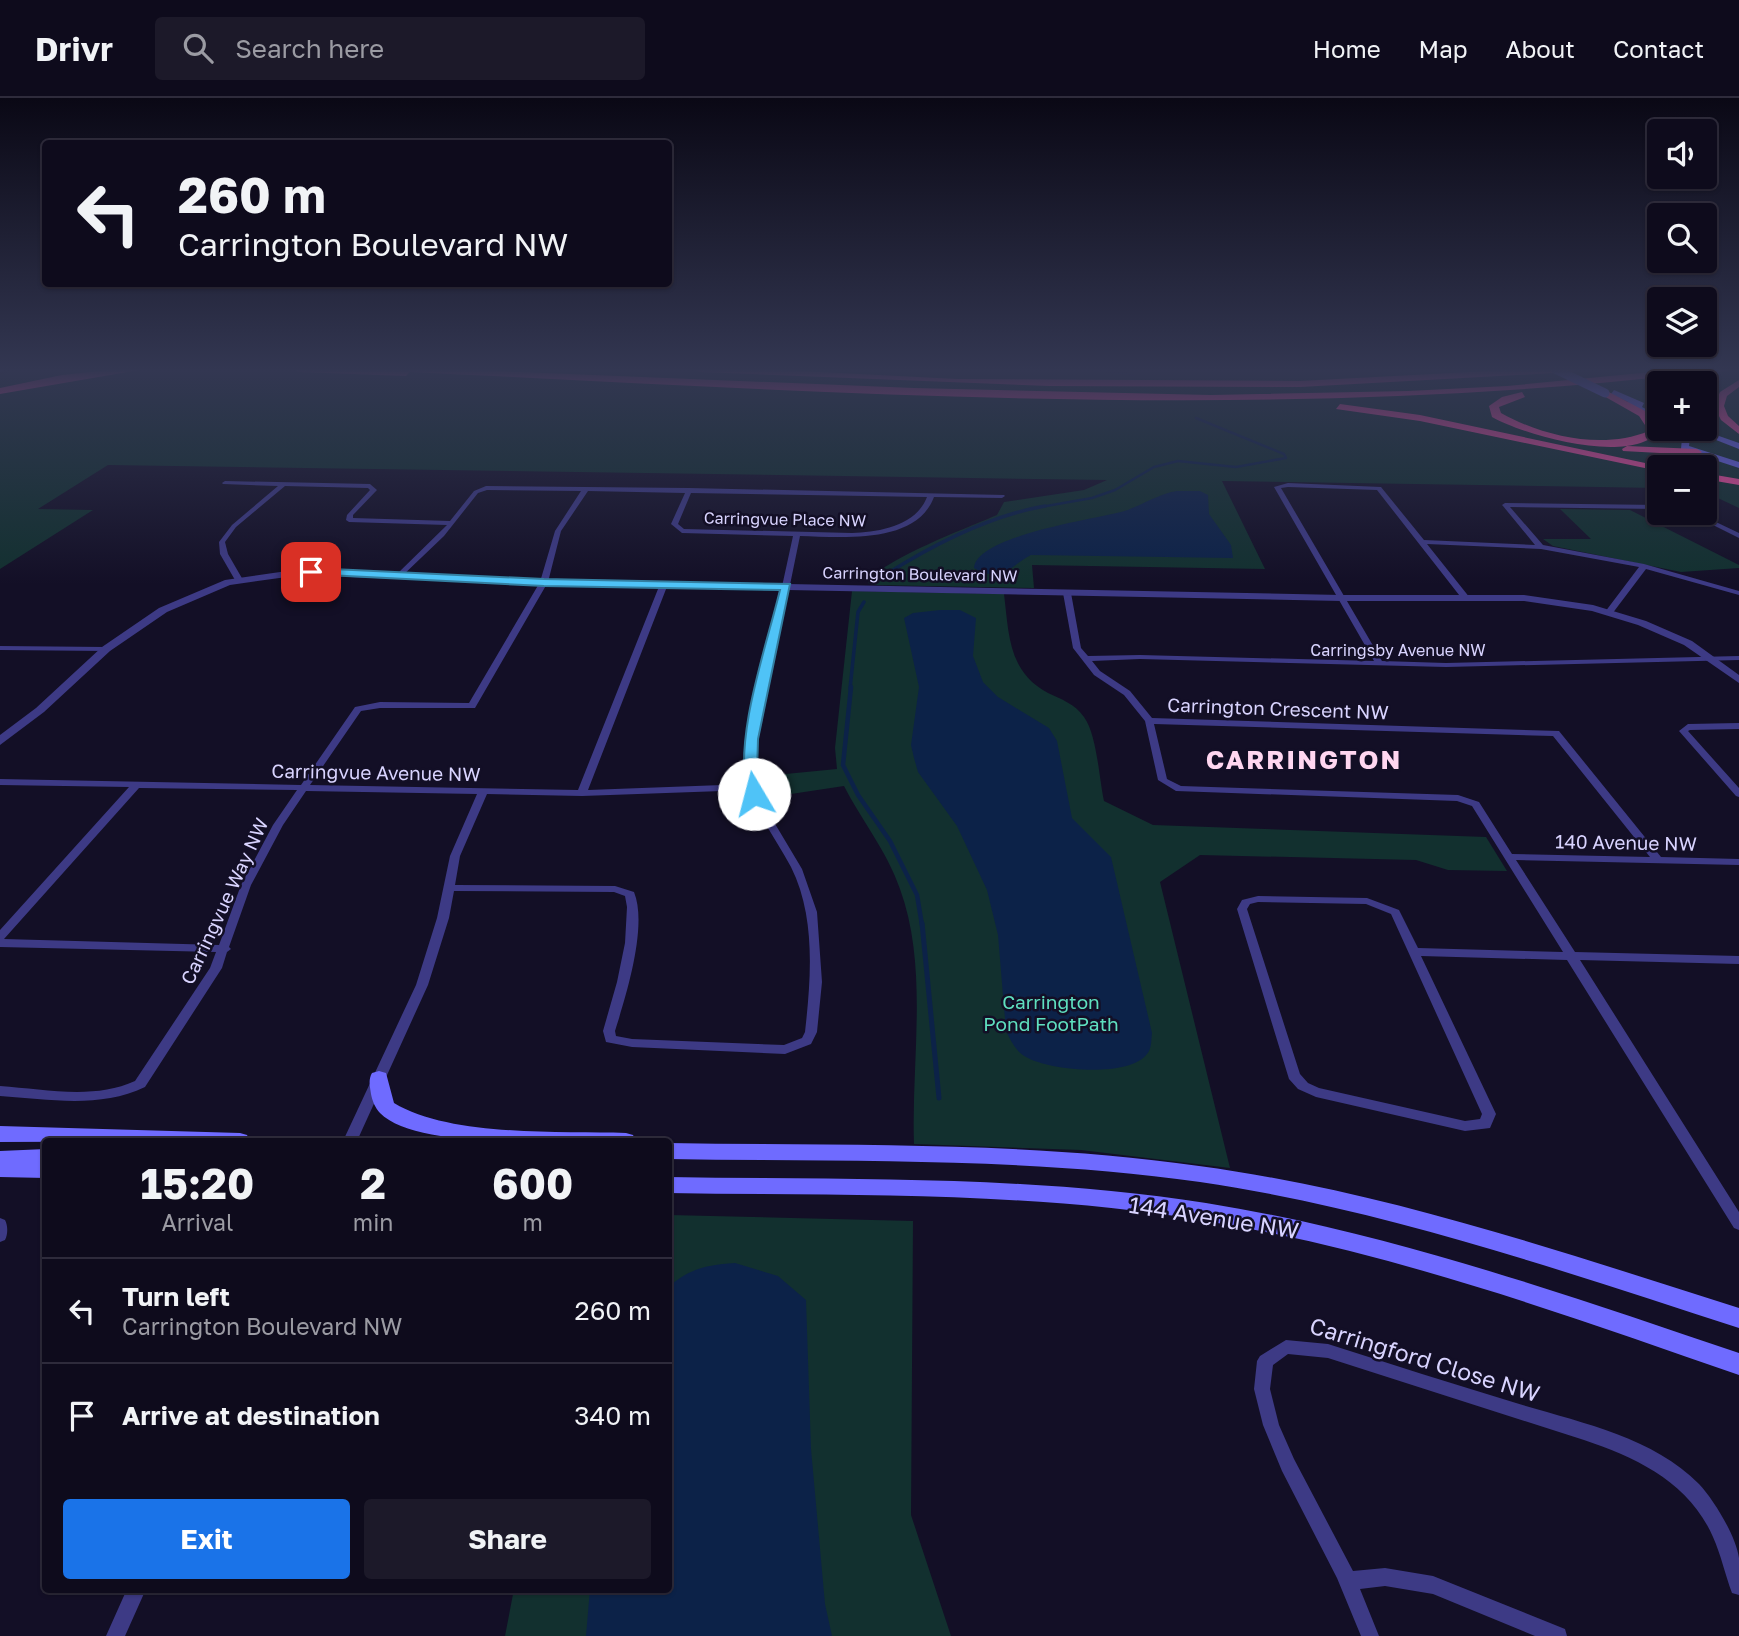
<!DOCTYPE html>
<html lang="en">
<head>
<meta charset="utf-8">
<style>
  :root { --surface:#0e0b1c; --page:#1c1929; --text:#f1f3f6; --muted:#9b9ba3; --line:#2e2b3b; --accent:#1a73e8 }
  body { margin:0; font-family:"Golos Text",sans-serif; background:var(--page); color:var(--text); height:100vh; display:flex; flex-direction:column; font-size:26px; white-space:nowrap }
  * { box-sizing:border-box; margin:0 }
  p { font-size:23px; color:var(--muted) }
  .icon { flex:none; width:38px; height:38px; fill:none; stroke:currentColor; stroke-width:2; stroke-linecap:round; stroke-linejoin:round }
  .map { position:relative; flex:1; overflow:hidden }
  .sheet { position:absolute; left:42px; top:1040px; width:630px; height:455px; display:flex; flex-direction:column; background:var(--surface); border-radius:7px; box-shadow:0 2px 5px #0004,0 0 0 2px var(--line) }
  .sheet>* { flex:none }
  .banner { position:absolute; left:42px; top:42px; width:630px; height:147px; border-radius:7px; box-shadow:0 2px 5px #0004,0 0 0 2px var(--line); background:#0e0b1c; color:var(--text); overflow:hidden }
  .buttons { position:absolute; left:1647px; top:21px; display:grid; gap:14px }
  .buttons a { display:grid; place-items:center; width:70px; height:70px; border-radius:7px; background:var(--surface); box-shadow:0 2px 5px #0004,0 0 0 2px var(--line); font-size:35px }
  .pin { position:absolute; display:grid; place-items:center; width:60px; height:60px; color:#fff; margin:-30px; border-radius:14px; box-shadow:0 4px 10px #0006 }
  .me { position:absolute; width:77px; margin:-38px; rotate:352deg; stroke-linejoin:round; filter:drop-shadow(0 0 5px #0008) }
  .turn { display:flex; align-items:center; gap:24px; height:147px; padding:0 21px; font-size:32px }
  .turn .icon { width:91px; height:91px; stroke-width:2.5 }
  .turn b { display:block; font-size:49px; line-height:60px }
  .eta { display:flex; justify-content:space-evenly; align-items:center; height:119px; text-align:center }
  .eta b { font-size:42px; font-weight:700; line-height:49px }
  .button { display:flex; gap:14px; margin-top:auto; padding:14px 21px }
  .button a { flex:1; height:80px; border-radius:7px; background:var(--accent); color:#fff; font-size:28px; font-weight:700; line-height:80px; text-align:center }
  .button a+a { background:var(--page); color:var(--text) }
  ul { padding:0; list-style:none }
  li { display:flex; align-items:center; gap:21px; height:105px; padding:0 21px; border-top:2px solid var(--line) }
  li div { flex:1 }
  li b { display:block; font-size:26px }
  li em { font-style:normal }
  header { display:flex; align-items:center; gap:42px; box-sizing:border-box; height:98px; padding:0 35px; background:var(--surface); border-bottom:2px solid var(--line) }
  header strong { font-size:33px }
  nav { display:flex; gap:38px; margin-inline-start:auto; font-size:24px }
  .search { width:490px; height:63px; background:var(--page); display:flex; align-items:center; gap:18px; box-sizing:border-box; padding:0 24px; border-radius:7px; color:var(--muted); font-size:26px }
  .map>svg:first-child { display:block }
  .green { fill:#12302f; fill-rule:evenodd }
  .water { fill:#0c2248 }
  .lines { fill:none; stroke-linecap:round; stroke-linejoin:round }
  .stream-far3 { stroke:#0c2248; stroke-width:2.5 }
  .stream-far2 { stroke:#0c2248; stroke-width:3.5 }
  .stream-far1 { stroke:#0c2248; stroke-width:4.5 }
  .stream { stroke:#0c2248; stroke-width:5 }
  .minor { fill:#3d3a85; fill-rule:evenodd }
  .tertiary { fill:#3d3a85; fill-rule:evenodd }
  .secondary { fill:#6f6bff; fill-rule:evenodd }
  .motorway { fill:#ff4fa3; fill-rule:evenodd }
  .secondary-bridge { stroke:#6f6bff; stroke-width:9 }
  .route { fill:#4fc3f7; stroke:#337fa1; stroke-width:2 }
  .labels { text-anchor:middle; dominant-baseline:central; stroke-width:5; stroke-linejoin:round; paint-order:stroke }
  .far-street-label { font-size:16px; fill:#d9d4ff; stroke:#130f26 }
  .street-label { font-size:19px; fill:#d9d4ff; stroke:#130f26 }
  .park-label { font-size:19px; fill:#5fe0c0; stroke:#130f26 }
  .near-street-label { font-size:23px; fill:#d9d4ff; stroke:#130f26 }
  .district-label { font-size:26px; font-weight:bold; letter-spacing:2px; fill:#ffd6f0; stroke:#130f26 }
</style>
</head>
<body>
<header>
<strong>Drivr</strong>
<div class="search"><svg class="icon" aria-label="search" viewBox="0 0 24 24"><circle cx="10" cy="10" r="6"/><path d="M15 15l6 6"/></svg>Search here</div>
<nav><a>Home</a><a>Map</a><a>About</a><a>Contact</a></nav>
</header>
<div class="map">
<svg width="1739" height="1538" viewBox="0 0 1739 1538">
  <rect width="100%" height="100%" fill="#130f26"/>
  <path class="green" d="M14,271H1739V410L1705,394L1704,369H1659V390L1222,383L1265,471L1032,467L1034,490L873,487L868,485C878,463 972,428 997,417L1004,404L1084,392L1107,382L108,367L38,411L93,412L0,471V277ZM1659,285H1704V331H1659Z
    M1560,411L1630,412L1739,467V470L1681,474L1553,448L1543,441H1591Z
    M852,493L1004,496C1009,536 1008,574 1048,595C1061,601 1075,606 1084,619C1097,637 1099,680 1104,703L1153,727L1486,739L1507,773L1448,772L1416,762L1200,757L1160,784L1230,1070L1081,1052L914,1046C911,963 929,871 900,791C887,753 862,723 844,688L771,699L765,678L837,671L835,650Z
    M669,1117L913,1123L911,1417L951,1538H505L514,1491H668Z"/>
  <path class="water" d="M1177,393H1200L1208,397L1209,416L1231,447L1233,460L1031,457C1010,468 1002,486 974,470C976,438 1094,421 1121,414C1140,409 1157,396 1177,393Z
    M940,512H960L976,520L973,558L983,584L998,599L1049,630L1057,643L1072,720L1111,759L1152,935C1151,942 1152,950 1147,956C1129,980 1050,973 1026,959C1016,954 1011,943 1006,933L998,837L987,792L957,728L918,674L914,660L911,647L919,589L904,520L913,515Z
    M735,1165L778,1178L806,1202L811,1351L825,1506L832,1538H586L590,1491H668L669,1189C689,1170 708,1167 735,1165Z"/>
  <g class="lines">
    <path class="stream-far3" d="M1092,271L1134,277
      M1035,410L1092,400L1115,392L1154,369L1178,363L1236,369L1286,360L1284,356L1196,320"/>
    <path class="stream-far2" d="M885,477C934,446 988,418 1045,408
      M850,591L858,514L864,504"/>
    <path class="stream-far1" d="M851,589L843,667L858,697L890,743L917,797L922,827"/>
    <path class="stream" d="M922,825L939,1000"/>
    <path class="minor" d="M225,383L370,386L377,392L353,417V420L450,423L474,393L486,388L689,390L1004,397L1005,398L1002,400L934,399C916,447 841,439 800,438L754,663L762,704L802,771L817,814L822,884L817,934L811,946L785,956L632,949L606,944L603,933L617,884L625,845L627,809L625,798L614,794L454,793L449,820L428,887L357,1043H343L416,887L437,820L450,758L477,696L306,693L283,727L251,787L229,849L231,851L227,854L222,870L145,989C99,1011 48,1001 0,998V988C44,991 94,1002 135,983L210,870L216,854L0,849V832L129,689L0,687V681L301,687L355,609L380,604L469,605L540,484L555,433L581,393L487,392L478,395L444,438L400,480H397V476L447,427L349,424L346,422L347,417L370,392L368,390L285,388L236,429L225,444L228,456L243,482L239,484L235,482L220,456L219,444L232,427L278,388L223,386L222,385ZM588,393L685,395L671,426L682,435L793,438L744,663L749,686L588,692L668,486L664,484L660,486L578,692L310,687L361,613L380,610H475L548,484L561,433ZM691,395L927,399C916,428 879,434 852,435L684,431L678,426ZM139,690L297,692L273,727L241,787L219,847L4,841ZM750,692L752,704C765,726 779,747 791,769C816,819 811,880 805,934L802,940L784,947L632,941L616,938L615,933C626,898 648,828 634,794L615,788L455,787L460,758L487,696L582,698Z
      M1288,385L1381,389L1424,442L1535,447L1503,408L1502,407L1505,405L1659,407V411L1510,409L1543,447L1644,466L1739,493V497L1646,471L1612,516H1609L1605,514L1639,469L1541,451L1427,446L1470,500L1466,502H1463L1377,392L1288,389L1281,390L1382,563L1446,565L1739,558V562L1446,569L1140,561L1092,563L1100,573L1130,593L1152,620L1559,633L1661,759L1739,761V767L1516,762L1575,854L1739,858V866L1580,862L1739,1114V1132L1734,1130L1567,862L1421,858L1496,1016L1490,1030L1465,1033L1316,999L1298,991L1289,981L1237,811L1242,802L1258,798L1367,800L1399,812L1418,850L1563,854L1472,708L1457,703L1176,693L1158,682L1145,623L1124,597L1094,577L1073,550L1063,495L1067,493L1071,495L1081,550L1088,558L1140,557L1374,563L1274,389ZM1154,626L1553,638L1650,759L1512,756L1479,704L1458,697L1181,688L1167,681ZM1258,804L1366,806L1391,816L1482,1016L1480,1021L1465,1023L1319,990L1308,985L1300,976L1247,811L1250,806Z
      M1689,415H1697L1739,435V440Z
      M0,548L106,549L110,551L106,553L0,552Z
      M1739,625V631L1690,632L1688,633L1739,690V699L1736,698L1679,633L1688,626Z
      M0,1120L5,1122C8,1128 8,1136 5,1142L0,1144Z
      M1286,1242L1328,1246C1391,1266 1453,1286 1516,1305C1578,1324 1652,1338 1699,1386C1714,1402 1736,1438 1739,1460C1739,1472 1739,1485 1739,1497L1732,1495C1725,1476 1721,1457 1713,1439C1689,1384 1637,1360 1584,1342L1328,1260L1288,1256L1273,1267L1270,1291L1279,1327L1294,1361L1353,1473L1385,1470L1433,1478L1565,1531L1567,1538H1535L1433,1496L1385,1488L1360,1491L1379,1538H1361L1337,1480L1282,1373L1263,1327L1254,1291L1257,1263L1260,1258Z
      M127,1491H146L125,1538H106Z"/>
    <path class="tertiary" d="M301,471L544,481L1341,497H1524L1593,507L1646,523L1692,543L1739,577V585L1684,547L1638,527L1592,513L1524,503H1341L544,487L301,477L230,487L167,514L110,553L44,614L0,647V637L36,610L102,549L159,510L225,482Z"/>
    <path class="secondary" d="M0,271H7L0,274Z
      M1614,292L1644,305L1642,309L1659,318V323L1627,308L1628,304L1611,296Z
      M1675,331H1683L1690,340L1689,348L1739,364V370L1681,351L1682,340Z
      M1688,331H1699L1739,345V351Z
      M379,973L386,975L394,1005C450,1039 560,1033 626,1035L633,1037L636,1043C581,1043 418,1054 380,1015C375,1010 372,1002 371,996C370,988 368,982 372,975Z
      M0,1028L240,1035L247,1037L250,1043L0,1044Z
      M668,1045C845,1048 1024,1043 1199,1068C1384,1093 1562,1154 1739,1210V1230C1562,1173 1384,1111 1200,1084C1024,1059 845,1064 668,1061Z
      M46,1051V1080L0,1079V1053Z
      M668,1079C848,1082 1028,1077 1206,1105C1388,1134 1564,1196 1739,1255V1277C1564,1216 1389,1153 1206,1123C1029,1093 848,1098 668,1095Z"/>
    <path class="motorway" d="M119,271H145L0,296V290L62,277Z
      M293,271H448L914,290L1211,297L1408,293L1507,288L1683,271H1734L1691,280L1687,276C1263,325 835,294 410,274L406,278L298,274Z
      M694,271H761L957,281L1300,283L1528,271H1577L1572,274L1300,289L1049,288L699,274Z
      M1739,282V289L1727,298L1724,308L1728,318L1739,328V336L1721,322L1714,308L1720,294Z
      M1605,292L1647,314L1661,331C1634,369 1526,338 1492,319L1489,308L1502,299L1522,294L1525,299L1499,309L1501,315C1544,339 1603,352 1649,333L1639,318L1602,297Z
      M1340,306L1420,317L1664,369H1659V373L1420,323L1336,311Z
      M1627,348L1697,351L1702,354L1697,357L1623,353L1622,351Z
      M1704,375L1739,381V387L1704,381Z"/>
    <path class="secondary-bridge" d="M1555,271L1605,295"/>
  </g>
  <linearGradient id="sky" x2="0" y2="1"><stop stop-color="#0a0815"/><stop offset="0.56" stop-color="#333752"/><stop offset="1" stop-color="#333752" stop-opacity="0"/></linearGradient>
  <rect width="1739" height="486" fill="url(#sky)"/>
  <path class="route" d="M311,470L544,481L790,486L758,641L757,675L762,696L754,700L747,696C734,638 766,550 780,492L544,488L307,476V471Z"/>
  <g class="labels">
    <g class="far-street-label">
      <text transform="translate(785 421) rotate(1)">Carringvue Place NW</text>
      <text transform="translate(920 476) rotate(1)">Carrington Boulevard NW</text>
      <text x="1398" y="552">Carringsby Avenue NW</text>
    </g>
    <g class="street-label">
      <text transform="translate(1278 610) rotate(2)">Carrington Crescent NW</text>
      <text transform="translate(376 674) rotate(1)">Carringvue Avenue NW</text>
      <text transform="translate(1626 744) rotate(1)">140 Avenue NW</text>
      <text transform="translate(224 803) rotate(-65)">Carringvue Way NW</text>
    </g>
    <g class="park-label">
      <text x="1051" y="903">Carrington<tspan x="1051" dy="22">Pond FootPath</tspan></text>
    </g>
    <g class="near-street-label">
      <text transform="translate(1214 1119) rotate(9)">144 Avenue NW</text>
      <text transform="translate(1425 1261) rotate(17)">Carringford Close NW</text>
    </g>
    <g class="district-label">
      <text x="1304" y="661">CARRINGTON</text>
    </g>
  </g>
</svg>
<div class="buttons">
<a><svg class="icon" aria-label="sound" viewBox="0 0 24 24"><path d="M4 9h4l5-4v14l-5-4H4zM17 9q2 3 0 6"/></svg></a>
<a><svg class="icon" aria-label="search" viewBox="0 0 24 24"><circle cx="10" cy="10" r="6"/><path d="M15 15l6 6"/></svg></a>
<a><svg class="icon" aria-label="layers" viewBox="0 0 24 24"><path d="M12 4l9 5-9 5-9-5zM3 14l9 5 9-5"/></svg></a>
<a>+</a>
<a>−</a>
</div>
<div class="pin" style="left:311px;top:474px;background:#d93025"><svg class="icon" aria-label="arrive" viewBox="0 0 24 24"><path d="M6 21V4h12l-3 4 3 4H6"/></svg></div>
<svg class="me" style="left:754px;top:696px" viewBox="-20 -20 40 40"><circle r="19" fill="#fff"/><path d="M0-13L10 11 0 6-10 11z" fill="#4fc3f7"/></svg>
<div class="banner">
<div class="turn"><svg class="icon" aria-label="left" viewBox="0 0 24 24"><path d="M17 20v-9H6M10 6l-5 5 5 5"/></svg><div><b>260 m</b>Carrington Boulevard NW</div></div>
</div>
<section class="sheet">
<div class="eta">
<div><b>15:20</b><p>Arrival</p></div>
<div><b>2</b><p>min</p></div>
<div><b>600</b><p>m</p></div>
</div>
<ul>
<li><svg class="icon" aria-label="left" viewBox="0 0 24 24"><path d="M17 20v-9H6M10 6l-5 5 5 5"/></svg><div><b>Turn left</b><p>Carrington Boulevard NW</p></div><em>260 m</em></li>
<li><svg class="icon" aria-label="arrive" viewBox="0 0 24 24"><path d="M6 21V4h12l-3 4 3 4H6"/></svg><div><b>Arrive at destination</b></div><em>340 m</em></li>
</ul>
<div class="button"><a>Exit</a><a>Share</a></div>
</section>
</div>
</body>
</html>
